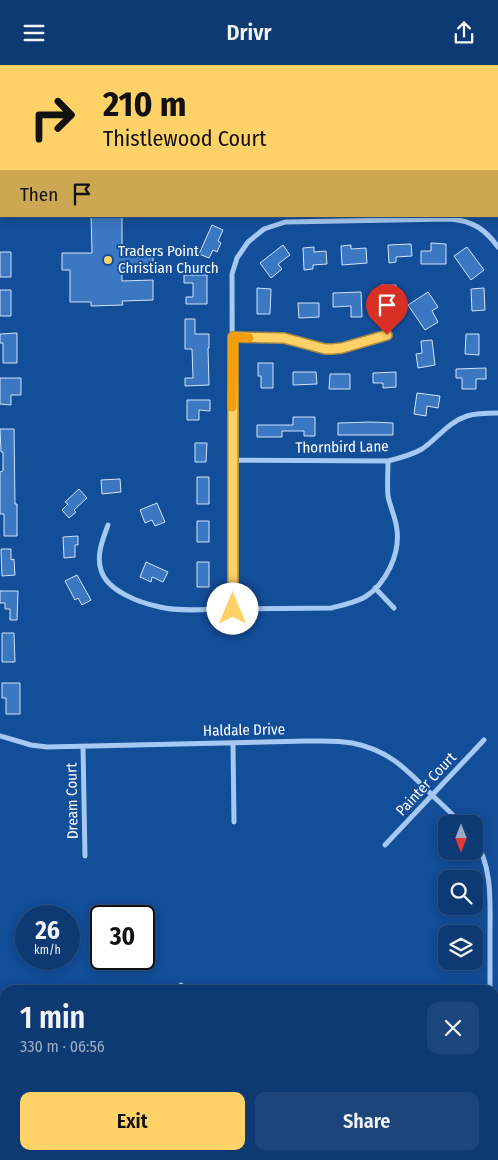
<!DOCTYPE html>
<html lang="en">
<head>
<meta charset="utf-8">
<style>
  :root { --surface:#0e3a73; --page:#1c457b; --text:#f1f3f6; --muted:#9badc4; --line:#2e5485; --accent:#ffd268 }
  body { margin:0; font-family:"Fira Sans Condensed",sans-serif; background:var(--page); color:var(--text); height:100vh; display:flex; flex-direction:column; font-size:19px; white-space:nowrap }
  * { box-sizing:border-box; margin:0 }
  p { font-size:16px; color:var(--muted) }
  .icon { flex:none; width:28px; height:28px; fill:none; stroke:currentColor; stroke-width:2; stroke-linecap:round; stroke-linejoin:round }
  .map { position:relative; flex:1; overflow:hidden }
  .drawer { position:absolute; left:0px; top:920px; width:499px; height:175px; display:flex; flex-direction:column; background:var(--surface); border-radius:15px 15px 0 0; box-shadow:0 2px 12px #0003,0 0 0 1px var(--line) }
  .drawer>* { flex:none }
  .hud { position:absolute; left:0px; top:0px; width:499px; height:152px; box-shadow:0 2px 12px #0003,0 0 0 1px var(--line); background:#ffd268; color:#111; overflow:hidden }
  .needle { width:32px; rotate:180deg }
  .buttons { position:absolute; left:438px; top:750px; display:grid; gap:10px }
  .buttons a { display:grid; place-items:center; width:45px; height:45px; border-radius:10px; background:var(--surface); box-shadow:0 2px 12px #0003,0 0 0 1px var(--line); font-size:25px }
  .speed { position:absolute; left:15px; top:840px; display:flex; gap:10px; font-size:25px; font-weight:700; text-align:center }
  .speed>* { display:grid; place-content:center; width:65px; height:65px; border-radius:50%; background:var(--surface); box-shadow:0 2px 12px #0003,0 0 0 1px var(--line); line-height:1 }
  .speed small { font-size:12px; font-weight:400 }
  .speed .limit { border:2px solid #111; border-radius:8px; background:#fff; color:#111 }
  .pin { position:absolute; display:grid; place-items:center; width:42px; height:42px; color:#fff; margin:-51px -21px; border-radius:50% 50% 50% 0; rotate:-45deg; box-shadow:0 0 5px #0007 }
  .pin .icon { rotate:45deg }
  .me { position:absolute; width:55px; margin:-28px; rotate:0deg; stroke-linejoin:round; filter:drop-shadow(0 0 4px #0008) }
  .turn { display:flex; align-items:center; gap:18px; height:105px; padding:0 20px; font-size:22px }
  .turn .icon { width:65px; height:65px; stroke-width:2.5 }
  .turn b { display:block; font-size:35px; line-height:42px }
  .then { display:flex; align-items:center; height:48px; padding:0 20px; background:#0003; gap:10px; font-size:19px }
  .round { display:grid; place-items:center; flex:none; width:52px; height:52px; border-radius:10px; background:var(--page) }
  .summary { display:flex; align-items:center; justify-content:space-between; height:85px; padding:0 20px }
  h1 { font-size:30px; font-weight:600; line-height:38px }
  .button { display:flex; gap:10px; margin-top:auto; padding:10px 20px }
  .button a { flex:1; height:58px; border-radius:10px; background:var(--accent); color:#111; font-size:20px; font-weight:600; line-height:58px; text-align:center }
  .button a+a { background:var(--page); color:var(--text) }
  header { display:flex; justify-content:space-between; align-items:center; height:65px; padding:0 20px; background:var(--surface); font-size:22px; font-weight:600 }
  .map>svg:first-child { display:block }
  .building { fill:#3c77c1; stroke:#cee4fd }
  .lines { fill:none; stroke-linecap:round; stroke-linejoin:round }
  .minor { stroke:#a6c9f3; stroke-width:5 }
  .tertiary { stroke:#a6c9f3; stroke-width:9 }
  .route-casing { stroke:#a68844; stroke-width:12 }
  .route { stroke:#ffd268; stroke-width:9 }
  .slow { stroke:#f59e0b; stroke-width:9 }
  .poi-dot { fill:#ffd268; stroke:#134e99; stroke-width:2 }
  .labels { text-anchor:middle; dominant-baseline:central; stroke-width:4; stroke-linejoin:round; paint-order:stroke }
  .poi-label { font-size:15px; fill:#fff; stroke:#134e99; text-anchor:start }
  .street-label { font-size:15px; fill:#fff; stroke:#134e99 }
</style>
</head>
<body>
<header><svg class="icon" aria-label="menu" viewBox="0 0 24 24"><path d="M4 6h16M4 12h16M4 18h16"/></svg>Drivr<svg class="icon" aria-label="share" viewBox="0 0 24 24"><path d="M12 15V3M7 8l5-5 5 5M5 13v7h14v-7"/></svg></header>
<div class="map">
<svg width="498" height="1095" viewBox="0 0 498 1095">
  <rect width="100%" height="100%" fill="#134e99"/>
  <path class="building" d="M91,151H122V188H153V202L122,203V216L153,215V235L122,236L123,240L91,241V237H70V205H62V188H92Z
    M212,160L223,165L218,176L221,178L217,187L213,185L209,193L199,189Z
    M431,178L446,179V199H421V186H431Z
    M411,179L412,191L396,192V197L389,198L388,180Z
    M283,180L290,190L278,199L282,204L271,213L260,198Z
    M351,180V184L366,183L367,198L342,200L341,181Z
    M314,182V187L326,186L327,199L313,200V204L304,205L303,183Z
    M467,182L484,205L471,215L454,191Z
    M0,187H11V212H0Z
    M184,210H207V239H186V232H193V218H184Z
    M381,220H396V237L382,238Z
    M257,223L271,224L270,249H257Z
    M484,223L485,245L472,246L471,224Z
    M0,225H11V251H0Z
    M361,227L362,252H351V241L333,242V228Z
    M428,227L438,242L432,246L438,257L425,265L408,240Z
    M298,238H319V252L299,253Z
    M185,254H195V269H209V283H208L209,320L185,321V313H193L192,284H185Z
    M17,268V298H3V278H0V269Z
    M466,269H479V290L465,289Z
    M432,275L435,300L418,303L416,289L422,288L421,276Z
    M258,298H273V323H261V311H258Z
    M486,303V314H476V324H462V313H456V304Z
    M293,307H316L317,319L293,320Z
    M396,307V322L383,323V318H373V308Z
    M330,309H350V324H329Z
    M0,313H21V330H11V340L0,339Z
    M417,328L440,331L438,343L427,341L426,351L414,349Z
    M187,335H210V346L199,345V355H187Z
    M293,352H315V371H304V366H282V372H257V360H293Z
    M371,357L393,358V370H338V358Z
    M0,364H14L15,439H17V471H4V449H0V407L3,406V387H1Z
    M195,378H207L206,397H195Z
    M197,412H209V439H197Z
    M120,414L121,427L102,429L101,415Z
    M79,424L87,433L74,445L76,447L69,453L62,445L68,439L65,437Z
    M157,438L165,457L155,461L152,455L145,458L140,445Z
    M197,456H209V477H197Z
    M78,471V480H75V492L64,493L63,472Z
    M1,484H11V495L14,494L15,510L2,511Z
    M146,497L168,507L163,517L152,512L151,517L140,512Z
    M197,497H209V522H197Z
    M77,510L91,535L82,540L78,533L75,535L65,516Z
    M0,526H18L17,555H10V544H5V538H0Z
    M2,568H14L15,597H2Z
    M2,618H20V649H6V633H2Z"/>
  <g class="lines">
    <path class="minor" d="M375,0L376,1
      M175,1L180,0
      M0,27L1,26
      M233,272L284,273L325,284H333L342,283L387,270
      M232,395L388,396C400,393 412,390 422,384C437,374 448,357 467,351C477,348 487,348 498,348
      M108,460C103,474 96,490 101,505C107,526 140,538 160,542C180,547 203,544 224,544C260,544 296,543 331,543C343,540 354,538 365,532C386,519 400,489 397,465C396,453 390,442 388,431C387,419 388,407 388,396
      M375,523L394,543
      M233,544L232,209L237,193L248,177L264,164L285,157L450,154C473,156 485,164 498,182
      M0,671L31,680L47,682L306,676C321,676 337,675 352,678C389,685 406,704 431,729C441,739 452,748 461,759
      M233,678L234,757
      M83,681L85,791
      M474,774C493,801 490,839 490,870C490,888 490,907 490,925
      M385,780L484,675
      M181,920V925
      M0,949L5,946
      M0,1018L5,1025
      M69,1090L77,1095
      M340,1090V1095
      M46,1095L50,1090
      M184,1095V1090
      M469,1095L473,1090"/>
    <path class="tertiary" d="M0,86H1
      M0,98H1"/>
  </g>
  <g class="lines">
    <defs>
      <path id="route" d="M233,544V272L284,273L325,284H333L342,283L387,270"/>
    </defs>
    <use href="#route" class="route-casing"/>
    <use href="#route" class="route"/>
    <path class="slow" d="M232,342L233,272L249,273"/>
  </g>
  <circle class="poi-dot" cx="108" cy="195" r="5"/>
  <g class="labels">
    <g class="poi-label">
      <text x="118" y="186">Traders Point<tspan x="118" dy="17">Christian Church</tspan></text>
    </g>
    <g class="street-label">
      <text transform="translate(342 382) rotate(-1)">Thornbird Lane</text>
      <text transform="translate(244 665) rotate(-1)">Haldale Drive</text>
      <text transform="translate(426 719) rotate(-47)">Painter Court</text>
      <text transform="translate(72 736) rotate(-91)">Dream Court</text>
    </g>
  </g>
</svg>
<div class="buttons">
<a><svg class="needle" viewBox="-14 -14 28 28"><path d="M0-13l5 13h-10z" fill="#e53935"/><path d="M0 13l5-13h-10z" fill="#9badc4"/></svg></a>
<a><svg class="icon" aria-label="search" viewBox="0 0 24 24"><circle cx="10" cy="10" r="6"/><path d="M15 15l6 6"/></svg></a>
<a><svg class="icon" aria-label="layers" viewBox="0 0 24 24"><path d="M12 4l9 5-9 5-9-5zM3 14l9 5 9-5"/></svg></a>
</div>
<div class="speed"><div>26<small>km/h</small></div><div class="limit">30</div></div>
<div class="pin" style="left:387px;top:270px;background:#d93025"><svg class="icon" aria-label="arrive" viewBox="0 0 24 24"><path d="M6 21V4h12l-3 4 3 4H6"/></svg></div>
<svg class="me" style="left:233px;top:544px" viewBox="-20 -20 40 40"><circle r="19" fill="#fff"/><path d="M0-13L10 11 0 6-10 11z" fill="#ffd268"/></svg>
<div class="hud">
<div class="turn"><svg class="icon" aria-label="right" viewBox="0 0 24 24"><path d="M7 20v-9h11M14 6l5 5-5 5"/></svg><div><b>210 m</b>Thistlewood Court</div></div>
<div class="then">Then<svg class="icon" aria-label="arrive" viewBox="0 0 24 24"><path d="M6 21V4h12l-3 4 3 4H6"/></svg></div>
</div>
<section class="drawer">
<div class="summary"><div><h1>1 min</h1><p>330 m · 06:56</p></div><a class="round"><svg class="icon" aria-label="close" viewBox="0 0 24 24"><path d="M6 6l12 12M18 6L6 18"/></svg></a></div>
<div class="button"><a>Exit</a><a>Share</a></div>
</section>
</div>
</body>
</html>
